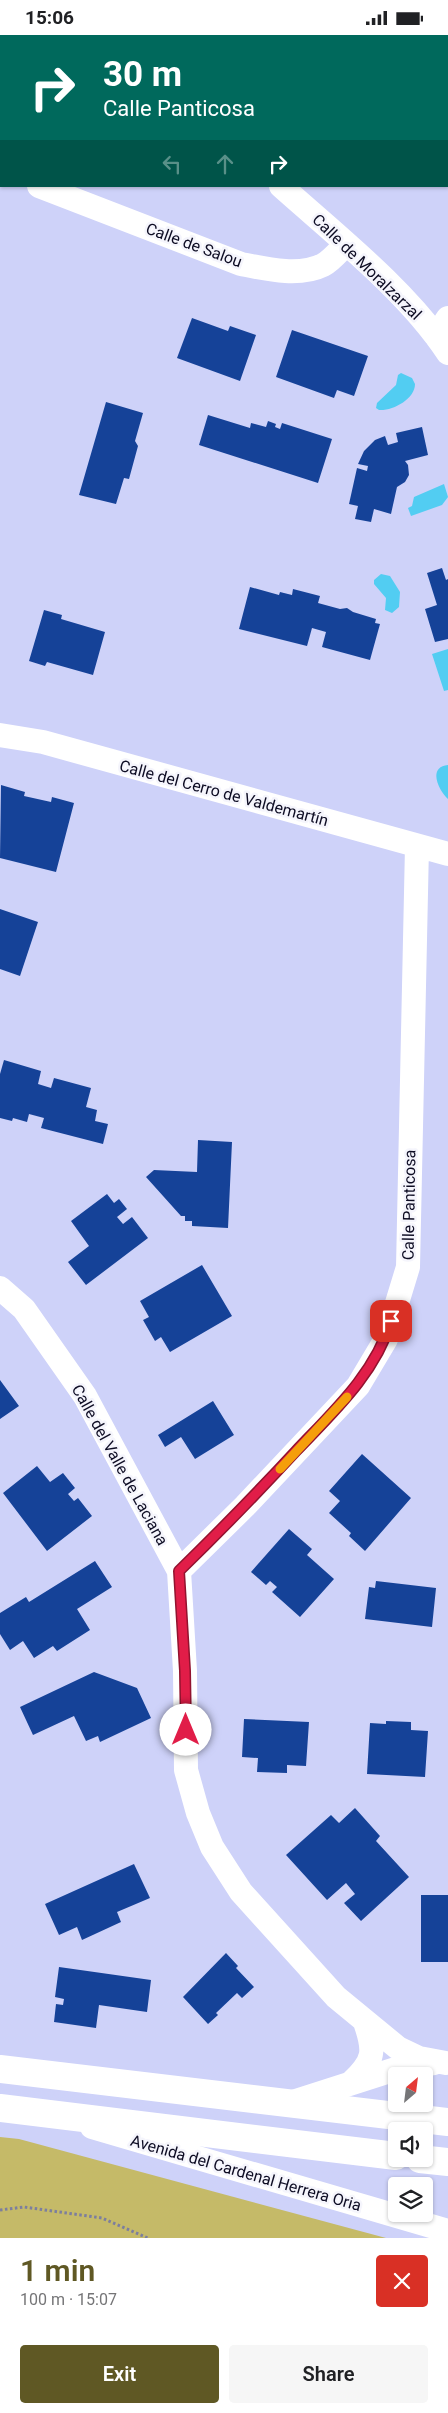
<!DOCTYPE html>
<html lang="en">
<head>
<meta charset="utf-8">
<style>
  :root { --surface:#fff; --page:#f6f6f6; --text:#202124; --muted:#757577; --accent:#5f5824 }
  body { margin:0; font-family:Roboto,sans-serif; background:var(--page); color:var(--text); height:100vh; display:flex; flex-direction:column; font-size:19px; white-space:nowrap }
  * { box-sizing:border-box; margin:0 }
  p { font-size:16px; color:var(--muted) }
  .icon { flex:none; width:28px; height:28px; fill:none; stroke:currentColor; stroke-width:2; stroke-linecap:round; stroke-linejoin:round }
  .map { position:relative; height:2203px; overflow:hidden }
  .side { display:flex; flex-direction:column; background:var(--surface); flex:1 }
  .side>* { flex:none }
  .top-card { position:absolute; left:0px; top:0px; width:449px; height:152px; box-shadow:0 1px 4px #0004; background:#00695c; color:#fff; overflow:hidden }
  .needle { width:32px; rotate:28deg }
  .fabs { position:absolute; left:388px; top:2032px; display:grid; gap:10px }
  .fabs a { display:grid; place-items:center; width:45px; height:45px; border-radius:5px; background:var(--surface); box-shadow:0 1px 4px #0004; font-size:25px }
  .pin { position:absolute; display:grid; place-items:center; width:42px; height:42px; color:#fff; margin:-21px; border-radius:10px; box-shadow:0 2px 8px #0006 }
  .me { position:absolute; width:55px; margin:-28px; rotate:0deg; stroke-linejoin:round; filter:drop-shadow(0 0 4px #0008) }
  .turn { display:flex; align-items:center; gap:18px; height:105px; padding:0 20px; font-size:22px }
  .turn .icon { width:65px; height:65px; stroke-width:2.5 }
  .turn b { display:block; font-size:35px; line-height:42px }
  .lanes { display:flex; align-items:center; height:48px; padding:0 20px; background:#0003; justify-content:center; gap:25px; direction:ltr }
  .lanes .off { opacity:.35 }
  .round { display:grid; place-items:center; flex:none; width:52px; height:52px; border-radius:5px; background:var(--page) }
  .overview { display:flex; align-items:center; justify-content:space-between; height:85px; padding:0 20px }
  h1 { font-size:30px; font-weight:600; line-height:38px; color:var(--accent) }
  .button { display:flex; gap:10px; margin-top:auto; padding:10px 20px }
  .button a { flex:1; height:58px; border-radius:5px; background:var(--accent); color:#fff; font-size:20px; font-weight:600; line-height:58px; text-align:center }
  .button a+a { background:var(--page); color:var(--text) }
  .status { display:flex; justify-content:space-between; align-items:center; height:35px; padding:0 25px; background:var(--surface); direction:ltr }
  .status svg { height:14px; fill:currentColor }
  .map>svg:first-child { display:block }
  .green { fill:#c5ba68 }
  .water { fill:#52cdf2 }
  .building { fill:#154298 }
  .lines { fill:none; stroke-linecap:round; stroke-linejoin:round }
  .path { stroke:#7c7e9e; stroke-width:3; stroke-dasharray:2.5 2.5; stroke-linecap:butt }
  .minor { stroke:#fff; stroke-width:24 }
  .secondary { stroke:#fff; stroke-width:28 }
  .route-casing { stroke:#92132f; stroke-width:12 }
  .route { stroke:#e11d48; stroke-width:9 }
  .slow { stroke:#f59e0b; stroke-width:9 }
  .labels { text-anchor:middle; dominant-baseline:central; stroke-width:5; stroke-linejoin:round; paint-order:stroke }
  .street-label { font-size:16px; fill:#0d0c23; stroke:#f5f5fc }
</style>
</head>
<body>
<div class="status"><b>15:06</b><svg viewBox="0 0 49 12"><path d="M0 12V9h3v3zM5 12V6h3v6zM10 12V3h3v9zM15 12V0h3v12zM26 1h20v11H26zM47 4h2v5h-2z"/></svg></div>
<div class="map">
<svg width="448" height="2203" viewBox="0 0 448 2203">
  <rect width="100%" height="100%" fill="#ced2f9"/>
  <path class="green" d="M0,2102L19,2104L386,2203H0Z"/>
  <path class="water" d="M401,338L412,343L415,349C415,364 393,376 379,375L376,373L377,368L396,350L398,340Z
    M444,449L448,462L442,470L411,481L408,473L412,471L414,462Z
    M381,539L390,541L400,557L399,572L392,578L385,575L386,563L374,549V545Z
    M448,614V655L444,656L432,619Z
    M448,730V764C439,756 427,732 448,730Z"/>
  <path class="building" d="M192,283L228,296L230,291L256,300L240,346L177,323Z
    M292,295L368,321L354,361L337,355L334,363L276,342Z
    M106,367L143,378L135,406L138,411L129,444L124,443L116,469L79,460Z
    M208,380L250,393L251,388L266,392L268,386L276,389L275,392L280,394L282,388L332,404L318,448L199,410Z
    M422,392L428,420L405,426L408,430L409,440L405,447L397,452L391,479L374,474L371,487L355,484L358,471L349,469L357,433L367,436L368,431L358,429L364,416L375,405L385,401L388,410L398,407L396,398Z
    M442,533L446,545L448,544V604L435,607L425,574L437,570L427,538Z
    M250,552L279,560L280,557L292,560L293,554L320,561L318,568L340,574L347,573L353,577L376,584L375,588L380,589L370,625L322,612L326,597L312,593L307,611L239,594Z
    M44,575L62,580L61,584L105,597L93,640L47,627L45,631L29,626Z
    M1,750L25,757L24,761L51,767L52,762L74,768L56,837L0,823Z
    M0,874L38,887L20,941L0,934Z
    M4,1025L41,1036L38,1049L51,1053L54,1043L91,1053L86,1072L97,1075L95,1086L108,1089L103,1109L41,1093L44,1083L29,1079L27,1087L13,1083L12,1086L0,1083V1039Z
    M198,1105L232,1107L228,1193L192,1191V1186H185V1181H181L146,1142L154,1135L197,1137Z
    M107,1159L114,1168L119,1164L127,1174L117,1182L123,1189L132,1182L148,1203L86,1250L68,1227L89,1211L71,1186Z
    M202,1230L232,1281L170,1317L161,1302L155,1306L143,1285L149,1282L140,1266Z
    M0,1345L19,1371L0,1384Z
    M213,1366L234,1400L195,1424L181,1402L165,1412L158,1400Z
    M362,1419L411,1463L365,1516L349,1501L351,1498L329,1478L340,1466L329,1456Z
    M37,1431L50,1447L63,1438L75,1453L68,1459L74,1466L78,1463L92,1481L47,1516L3,1458Z
    M289,1494L312,1514L307,1520L334,1544L300,1582L272,1557L277,1552L270,1546L266,1550L251,1537Z
    M95,1526L112,1552L77,1574L90,1595L57,1616L53,1611L34,1623L23,1606L10,1615L0,1599V1578L26,1562L29,1567Z
    M376,1546L436,1553L432,1592L365,1584L369,1552L375,1553Z
    M94,1637L137,1653L151,1683L100,1707L98,1701L86,1706L74,1681L33,1700L20,1672Z
    M244,1684L309,1687L306,1731L287,1730V1738L257,1737L258,1723L242,1722Z
    M386,1686L411,1687V1695L428,1696L425,1742L367,1739L370,1688L386,1689Z
    M355,1773L380,1801L376,1806L409,1842L361,1886L344,1868L355,1859L346,1848L327,1865L286,1820L331,1780L339,1788Z
    M134,1829L150,1863L117,1877L121,1887L82,1905L77,1892L59,1900L45,1869Z
    M421,1860H448V1927H421Z
    M226,1918L238,1931L236,1933L254,1952L242,1963L237,1958L216,1978L218,1980L208,1989L183,1962Z
    M59,1932L151,1945L147,1977L99,1970L96,1993L54,1987L56,1969L63,1970L64,1964L55,1962Z"/>
  <g class="lines">
    <path class="path" d="M0,2175L24,2172L102,2183L148,2203"/>
    <path class="minor" d="M142,0L143,1
      M0,136L1,137
      M39,151L241,229C266,234 299,242 323,230C332,225 339,216 346,209
      M281,151C337,201 407,256 448,318
      M436,301L448,283
      M0,700L43,707L448,819
      M0,1253L24,1274L85,1361L179,1536L185,1636L186,1735L198,1778L212,1812L241,1857L336,1962L398,2013L419,2023L446,2028
      M179,1536L245,1471L358,1351L386,1304L408,1232L417,811
      M352,2047C375,2025 375,2016 365,1987
      M293,2067L399,2033L434,2028
      M92,2092L448,2196"/>
    <path class="secondary" d="M0,2034L448,2087
      M0,2073L396,2121
      M420,2124L448,2127"/>
  </g>
  <g class="lines">
    <defs>
      <path id="route" d="M186,1695L185,1636L179,1536C219,1497 258,1457 296,1416C333,1377 375,1339 391,1286"/>
    </defs>
    <use href="#route" class="route-casing"/>
    <use href="#route" class="route"/>
    <path class="slow" d="M280,1434L347,1362"/>
  </g>
  <g class="labels">
    <g class="street-label">
      <text transform="translate(194 210) rotate(20)">Calle de Salou</text>
      <text transform="translate(367 232) rotate(44)">Calle de Moralzarzal</text>
      <text transform="translate(224 758) rotate(15)">Calle del Cerro de Valdemartín</text>
      <text transform="translate(409 1170) rotate(-89)">Calle Panticosa</text>
      <text transform="translate(120 1430) rotate(61)">Calle del Valle de Laciana</text>
      <text transform="translate(246 2138) rotate(16)">Avenida del Cardenal Herrera Oria</text>
    </g>
  </g>
</svg>
<div class="fabs">
<a><svg class="needle" viewBox="-14 -14 28 28"><path d="M0-13l5 13h-10z" fill="#e53935"/><path d="M0 13l5-13h-10z" fill="#757577"/></svg></a>
<a><svg class="icon" aria-label="sound" viewBox="0 0 24 24"><path d="M4 9h4l5-4v14l-5-4H4zM17 9q2 3 0 6"/></svg></a>
<a><svg class="icon" aria-label="layers" viewBox="0 0 24 24"><path d="M12 4l9 5-9 5-9-5zM3 14l9 5 9-5"/></svg></a>
</div>
<div class="pin" style="left:391px;top:1286px;background:#d93025"><svg class="icon" aria-label="arrive" viewBox="0 0 24 24"><path d="M6 21V4h12l-3 4 3 4H6"/></svg></div>
<svg class="me" style="left:186px;top:1695px" viewBox="-20 -20 40 40"><circle r="19" fill="#fff"/><path d="M0-13L10 11 0 6-10 11z" fill="#e11d48"/></svg>
<div class="top-card">
<div class="turn"><svg class="icon" aria-label="right" viewBox="0 0 24 24"><path d="M7 20v-9h11M14 6l5 5-5 5"/></svg><div><b>30 m</b>Calle Panticosa</div></div>
<div class="lanes"><svg class="icon off" aria-label="left" viewBox="0 0 24 24"><path d="M17 20v-9H6M10 6l-5 5 5 5"/></svg><svg class="icon off" aria-label="ahead" viewBox="0 0 24 24"><path d="M12 20V5M6 11l6-6 6 6"/></svg><svg class="icon" aria-label="right" viewBox="0 0 24 24"><path d="M7 20v-9h11M14 6l5 5-5 5"/></svg></div>
</div>
</div>
<section class="side">
<div class="overview"><div><h1>1 min</h1><p>100 m · 15:07</p></div><a class="round" style="background:#d93025;color:#fff"><svg class="icon" aria-label="close" viewBox="0 0 24 24"><path d="M6 6l12 12M18 6L6 18"/></svg></a></div>
<div class="button"><a>Exit</a><a>Share</a></div>
</section>
</body>
</html>
